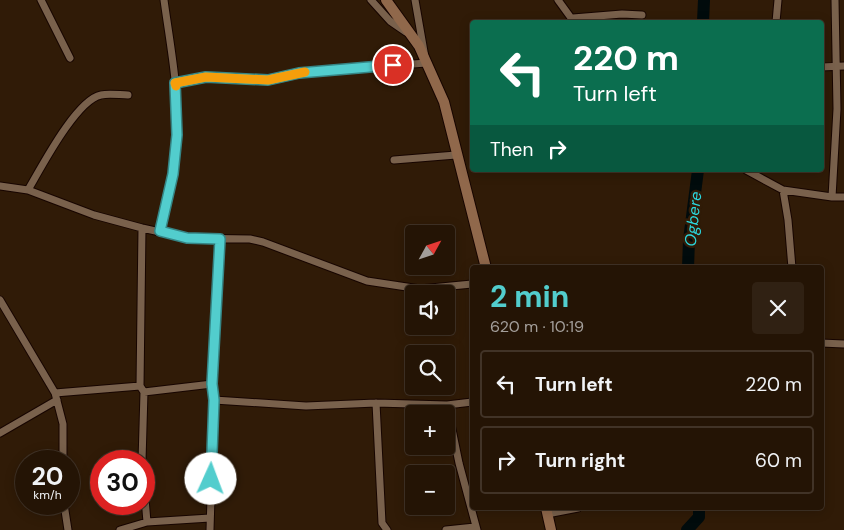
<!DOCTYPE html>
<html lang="en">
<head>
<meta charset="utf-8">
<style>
  :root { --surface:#241405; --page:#302113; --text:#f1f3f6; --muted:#a39e9a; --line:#413327; --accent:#52cdcd }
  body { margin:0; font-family:"DM Sans",sans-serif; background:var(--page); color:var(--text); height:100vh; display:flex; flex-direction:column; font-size:19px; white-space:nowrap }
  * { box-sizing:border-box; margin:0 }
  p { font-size:16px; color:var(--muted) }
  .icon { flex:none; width:28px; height:28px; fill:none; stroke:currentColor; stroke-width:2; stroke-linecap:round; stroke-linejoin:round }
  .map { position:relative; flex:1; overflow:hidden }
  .panel { position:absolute; left:470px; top:265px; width:354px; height:245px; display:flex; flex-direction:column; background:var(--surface); border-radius:5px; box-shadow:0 2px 12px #0003,0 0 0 1px var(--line) }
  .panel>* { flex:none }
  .hud { position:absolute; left:470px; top:20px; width:354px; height:152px; border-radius:5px; box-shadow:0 2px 12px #0003,0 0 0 1px var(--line); background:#0b6e4f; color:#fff; overflow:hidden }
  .needle { width:32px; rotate:50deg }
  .tools { position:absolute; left:405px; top:225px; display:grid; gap:10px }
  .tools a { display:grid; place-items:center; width:50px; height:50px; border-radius:5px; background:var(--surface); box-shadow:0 2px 12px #0003,0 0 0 1px var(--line); font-size:25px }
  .speed { position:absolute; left:15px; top:450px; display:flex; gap:10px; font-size:25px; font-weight:700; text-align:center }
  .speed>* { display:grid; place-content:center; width:65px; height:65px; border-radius:50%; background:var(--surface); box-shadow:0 2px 12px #0003,0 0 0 1px var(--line); line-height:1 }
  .speed small { font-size:12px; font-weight:400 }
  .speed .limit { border:8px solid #d22; background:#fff; color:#111 }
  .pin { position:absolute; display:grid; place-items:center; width:42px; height:42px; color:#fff; margin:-21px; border:2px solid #fff; border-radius:50%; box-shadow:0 1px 5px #0007 }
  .me { position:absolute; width:55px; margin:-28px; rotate:2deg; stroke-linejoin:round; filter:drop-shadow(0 0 4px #0008) }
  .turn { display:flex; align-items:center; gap:18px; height:105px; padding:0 20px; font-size:22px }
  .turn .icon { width:65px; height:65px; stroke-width:2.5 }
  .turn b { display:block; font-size:35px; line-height:42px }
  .then { display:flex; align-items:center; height:48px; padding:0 20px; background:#0003; gap:10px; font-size:19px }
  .round { display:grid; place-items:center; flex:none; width:52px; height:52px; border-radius:5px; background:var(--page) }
  .headline { display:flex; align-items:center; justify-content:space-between; height:85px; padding:0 20px }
  h1 { font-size:30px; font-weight:700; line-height:38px; color:var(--accent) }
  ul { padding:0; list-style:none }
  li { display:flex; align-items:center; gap:15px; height:68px; margin:0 10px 8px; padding:0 10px; border:2px solid var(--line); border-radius:5px }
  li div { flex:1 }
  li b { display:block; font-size:19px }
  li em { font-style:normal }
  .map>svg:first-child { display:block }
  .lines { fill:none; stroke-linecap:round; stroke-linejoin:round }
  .river { stroke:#010b0c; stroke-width:12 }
  .minor-casing { stroke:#170500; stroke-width:9 }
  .secondary-casing { stroke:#170500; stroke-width:12 }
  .minor { stroke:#79614c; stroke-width:7 }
  .secondary { stroke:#90684b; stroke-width:10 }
  .route-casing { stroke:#358585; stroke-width:12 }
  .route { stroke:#52cdcd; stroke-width:9 }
  .slow { stroke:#f59e0b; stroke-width:9 }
  .labels { text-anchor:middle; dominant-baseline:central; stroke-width:5; stroke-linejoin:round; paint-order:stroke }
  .water-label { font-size:16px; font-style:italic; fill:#2bd9e0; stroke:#301b07 }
</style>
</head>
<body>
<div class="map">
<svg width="844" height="530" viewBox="0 0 844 530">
  <rect width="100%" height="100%" fill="#301b07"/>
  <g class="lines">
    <path class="river" d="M703,22L704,0
      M688,268L689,240L698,170
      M687,530L699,517V508"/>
    <defs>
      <path id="minor" d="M41,0L70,58
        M371,0L390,21L406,32
        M558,0L574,22
        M573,18L622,14L642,15
        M776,22L778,0
        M821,67L844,66
        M175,83L206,77L268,80L299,73L426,63L415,0
        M394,160L456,155
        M746,170L783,190L832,197H844
        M0,186L28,190L94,215L142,228L187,238L250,239L263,242L367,281L420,289L472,284
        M28,190C41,168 76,100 101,95C109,93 120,95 128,95
        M783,190L788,220L792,268
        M832,197L837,109L835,0
        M160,231C167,199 176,167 177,133C179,89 170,44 164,0
        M0,300L55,393L63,424V461
        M821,343L844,344
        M144,392L212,384
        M55,393L140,386
        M214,400L306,406L376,403L447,405L472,402
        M376,403L382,523L387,530
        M447,405L459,463L477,530
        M0,433L57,400
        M142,461L144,392L140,386L142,228
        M144,487L147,522
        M64,504L68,530
        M547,514L578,508
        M120,530L147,522L210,518
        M210,530L214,400L212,384L219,239
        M446,530L475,527"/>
      <path id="secondary" d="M386,0L419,46L444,102L486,268
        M546,508L551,530"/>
    </defs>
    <use href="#minor" class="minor-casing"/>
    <use href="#secondary" class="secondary-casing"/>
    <use href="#minor" class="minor"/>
    <use href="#secondary" class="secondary"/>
  </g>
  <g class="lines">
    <defs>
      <path id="route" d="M211,479L214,400L212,384L220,239L187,238L160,231L173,174L177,135L175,83L206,77L268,80L299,73L393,65"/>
    </defs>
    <use href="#route" class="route-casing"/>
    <use href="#route" class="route"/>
    <path class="slow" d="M176,86L175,83L206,77L268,80L305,72"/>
  </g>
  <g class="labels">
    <g class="water-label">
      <text transform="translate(693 219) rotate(-84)">Ogbere</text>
    </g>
  </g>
</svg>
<div class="tools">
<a><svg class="needle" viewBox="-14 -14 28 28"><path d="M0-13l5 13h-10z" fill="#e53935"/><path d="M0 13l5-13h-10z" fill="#a39e9a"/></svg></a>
<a><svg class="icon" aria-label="sound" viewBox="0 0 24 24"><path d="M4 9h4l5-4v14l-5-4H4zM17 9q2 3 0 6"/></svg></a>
<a><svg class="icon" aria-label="search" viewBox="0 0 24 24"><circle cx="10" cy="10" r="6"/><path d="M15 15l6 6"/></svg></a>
<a>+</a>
<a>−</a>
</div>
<div class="speed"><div>20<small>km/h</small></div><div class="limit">30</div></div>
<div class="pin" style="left:393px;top:65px;background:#d93025"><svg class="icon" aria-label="arrive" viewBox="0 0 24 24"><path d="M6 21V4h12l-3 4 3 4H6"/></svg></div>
<svg class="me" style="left:211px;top:479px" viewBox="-20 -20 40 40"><circle r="19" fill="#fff"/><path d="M0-13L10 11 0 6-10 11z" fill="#52cdcd"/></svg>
<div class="hud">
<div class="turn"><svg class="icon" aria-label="left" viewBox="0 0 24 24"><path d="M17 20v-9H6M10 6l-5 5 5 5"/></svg><div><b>220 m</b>Turn left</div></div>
<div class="then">Then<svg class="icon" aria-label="right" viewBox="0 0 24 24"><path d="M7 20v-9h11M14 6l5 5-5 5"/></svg></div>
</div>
<section class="panel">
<div class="headline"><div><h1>2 min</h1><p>620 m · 10:19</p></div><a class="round"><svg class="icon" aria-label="close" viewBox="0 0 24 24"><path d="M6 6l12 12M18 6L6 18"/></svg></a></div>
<ul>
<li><svg class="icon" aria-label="left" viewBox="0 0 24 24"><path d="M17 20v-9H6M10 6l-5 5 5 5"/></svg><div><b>Turn left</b></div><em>220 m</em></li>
<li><svg class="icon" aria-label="right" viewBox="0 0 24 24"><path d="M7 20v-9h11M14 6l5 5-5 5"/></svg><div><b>Turn right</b></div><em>60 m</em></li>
</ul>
</section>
</div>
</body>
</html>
